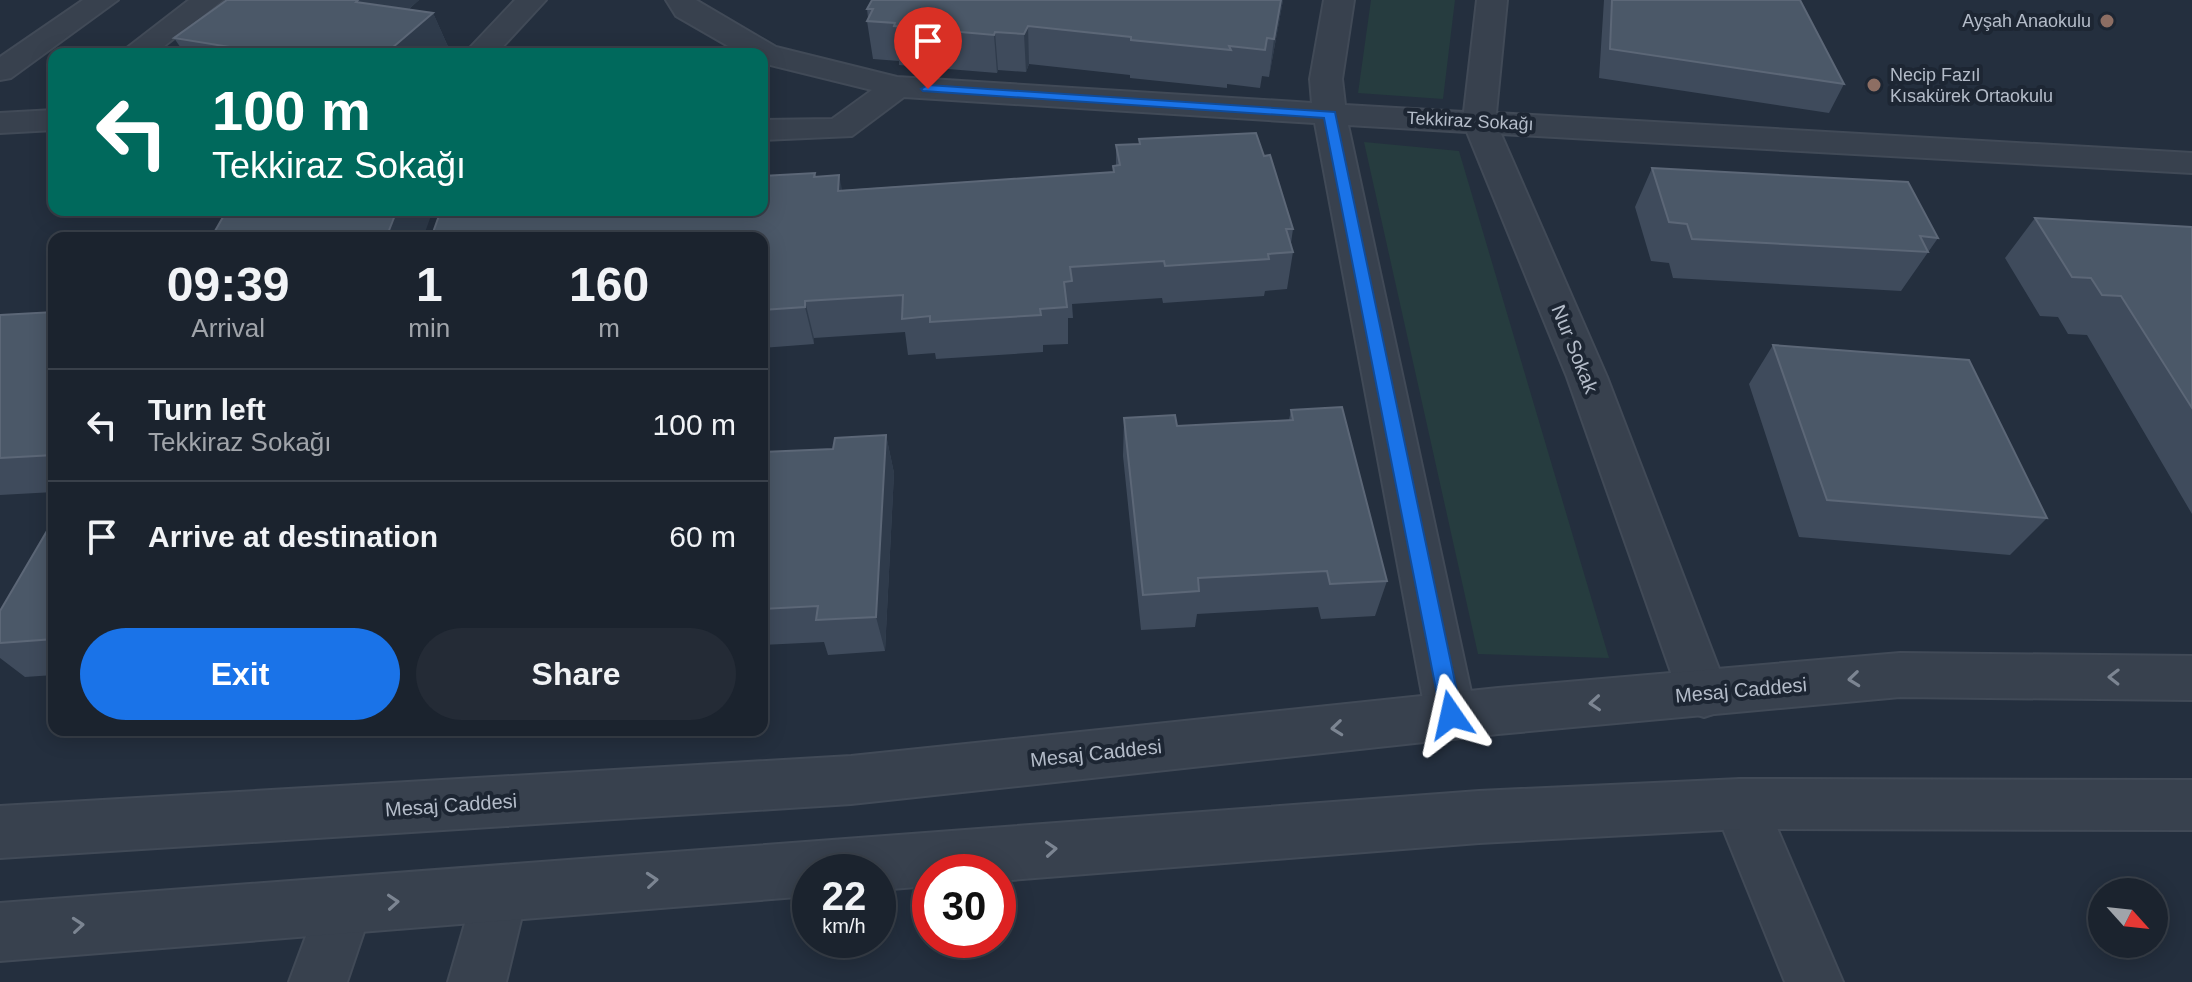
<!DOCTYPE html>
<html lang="en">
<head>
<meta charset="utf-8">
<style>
  :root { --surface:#1b232e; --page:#242b36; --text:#f1f3f6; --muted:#a0a4aa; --line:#39404a; --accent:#1a73e8 }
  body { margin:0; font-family:Helvetica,sans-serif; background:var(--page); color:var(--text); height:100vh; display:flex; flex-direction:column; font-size:30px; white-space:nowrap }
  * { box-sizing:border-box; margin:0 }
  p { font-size:26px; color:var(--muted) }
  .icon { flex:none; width:44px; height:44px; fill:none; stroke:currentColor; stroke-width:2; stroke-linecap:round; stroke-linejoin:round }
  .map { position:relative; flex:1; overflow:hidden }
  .sheet { position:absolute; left:48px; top:232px; width:720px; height:504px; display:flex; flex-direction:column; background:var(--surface); border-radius:16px; box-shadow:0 4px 20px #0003,0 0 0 2px var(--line) }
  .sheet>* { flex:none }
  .banner { position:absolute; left:48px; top:48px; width:720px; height:168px; border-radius:16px; box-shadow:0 4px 20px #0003,0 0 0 2px var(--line); background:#00695c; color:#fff; overflow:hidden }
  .needle { width:52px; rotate:117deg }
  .fabs { position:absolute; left:2088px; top:878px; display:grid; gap:16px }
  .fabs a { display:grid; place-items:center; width:80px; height:80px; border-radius:50%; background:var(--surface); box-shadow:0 4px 20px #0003,0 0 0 2px var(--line); font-size:40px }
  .speed { position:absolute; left:792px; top:854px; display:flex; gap:16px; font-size:40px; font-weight:700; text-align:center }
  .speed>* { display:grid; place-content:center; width:104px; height:104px; border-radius:50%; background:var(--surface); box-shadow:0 4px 20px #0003,0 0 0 2px var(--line); line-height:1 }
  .speed small { font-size:20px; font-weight:400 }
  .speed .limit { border:12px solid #d22; background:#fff; color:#111 }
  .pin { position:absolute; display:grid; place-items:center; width:68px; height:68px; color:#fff; margin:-82px -34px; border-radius:50% 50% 50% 0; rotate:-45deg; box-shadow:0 0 8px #0007 }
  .pin .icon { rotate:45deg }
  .me { position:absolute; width:88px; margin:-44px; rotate:349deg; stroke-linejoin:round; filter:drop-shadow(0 0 6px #0008) }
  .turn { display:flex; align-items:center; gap:28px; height:168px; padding:0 32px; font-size:36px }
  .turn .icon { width:104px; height:104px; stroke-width:2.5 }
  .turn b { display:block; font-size:56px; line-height:68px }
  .eta { display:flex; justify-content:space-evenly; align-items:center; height:136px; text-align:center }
  .eta b { font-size:48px; font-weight:700; line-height:56px }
  .primary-button { display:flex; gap:16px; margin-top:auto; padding:16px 32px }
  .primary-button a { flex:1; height:92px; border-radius:48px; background:var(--accent); color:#fff; font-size:32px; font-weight:700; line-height:92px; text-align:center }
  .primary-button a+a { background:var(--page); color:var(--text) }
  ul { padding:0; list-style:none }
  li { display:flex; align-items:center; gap:24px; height:112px; padding:0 32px; border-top:2px solid var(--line) }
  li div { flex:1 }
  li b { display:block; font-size:30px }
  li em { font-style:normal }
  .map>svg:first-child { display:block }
  .green { fill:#263c3f }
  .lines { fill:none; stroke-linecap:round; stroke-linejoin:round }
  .minor-casing { stroke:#414a57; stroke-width:4 }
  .tertiary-casing { stroke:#414a57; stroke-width:4 }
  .minor { fill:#38414e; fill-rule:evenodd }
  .tertiary { fill:#38414e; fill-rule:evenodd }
  .wall { fill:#3f4b5c }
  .shaded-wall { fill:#2f3b4b }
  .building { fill:#4b5868; stroke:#5c6777; stroke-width:2 }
  .oneway { stroke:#7c8592 }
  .route { fill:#1a73e8; stroke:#114b97; stroke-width:2 }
  .education-dot { fill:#8d6e63; stroke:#1d2633; stroke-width:3 }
  .labels { text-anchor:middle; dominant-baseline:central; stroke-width:8; stroke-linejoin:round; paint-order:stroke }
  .far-poi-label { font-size:18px; fill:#b4bcc9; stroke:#1d2633; text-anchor:end }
  .far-street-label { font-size:18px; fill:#b4bcc9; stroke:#1d2633 }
  .street-label { font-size:20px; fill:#b4bcc9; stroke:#1d2633 }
</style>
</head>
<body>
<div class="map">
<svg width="2192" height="982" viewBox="0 0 2192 982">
  <rect width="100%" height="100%" fill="#242f3e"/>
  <path class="green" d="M1371,0H1455L1443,99L1358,93Z
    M1364,142L1459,151L1609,658L1478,654Z"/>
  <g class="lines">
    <defs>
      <path id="minor" d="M83,0H118L11,78L0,80V57Z
        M189,0H223L154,54H119Z
        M515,0H546L496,54H464Z
        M666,0H696L776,47L897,77L1312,103L1310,79L1324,0H1354L1342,79L1345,105L1464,112L1477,0H1507L1496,113L2192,153V173L1501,134L1607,377L1729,695L1722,711L1704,717L1686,711L1679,695L1567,377L1467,132L1348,125L1476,715L1469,731L1451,738L1433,731L1426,715L1315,123L904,97L852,136L762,140V120L832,119L872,90L762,63V54H742L676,16Z
        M54,110V130L0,133V113Z
        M1740,779L1759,786L1843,982H1785L1713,804L1721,786Z
        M499,867L519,875L527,895L506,982H448L479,875Z
        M345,877L365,885L373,905L347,982H289L325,885Z"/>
      <path id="tertiary" d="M1900,653L2192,656V700L1900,697L1498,734L851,804L0,858V806L851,756L1498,688Z
        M1740,779L2192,780V830L1740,829L1479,843L998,881V872H930V886L878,890V872H810V896L0,961V903L1479,791Z"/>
    </defs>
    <use href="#minor" class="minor-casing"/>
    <use href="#tertiary" class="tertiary-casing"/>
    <use href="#minor" class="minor"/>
    <use href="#tertiary" class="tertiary"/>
  </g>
  <path class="wall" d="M227,0H419L409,9L433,13L450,51L447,54H185L174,38Z
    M1283,0L1269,77L1262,76L1260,88L1227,84V88L1130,78V75L1029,64L1026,72L998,70L997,73L899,65V61L873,59L867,21L868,18L867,9Z
    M1604,0H1800L1844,84L1829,113L1599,78Z
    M1139,139L1264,156L1293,229L1291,243L1293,252L1287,289L1265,291L1264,296L1163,303L1162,298L1072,304L1073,318H1068V344L1043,345V352L936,359L935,353L908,355L905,332L814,338V344L762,348V210L815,173L816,177L842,190L1113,172V166L1116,165V145L1139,144Z
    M1652,168L1938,238L1901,291L1673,278L1669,263L1651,261L1635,207Z
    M2035,218L2192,227V514L2087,335L2068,334L2058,317L2040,316L2005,258Z
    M54,312V492L0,495V315Z
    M1773,345L2047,518L2010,555L1799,537L1749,384Z
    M1291,410L1387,581L1375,616L1321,619L1318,607L1197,614L1195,627L1141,630L1123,456L1124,418L1177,426L1289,420Z
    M886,435L894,473L885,651L828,655L824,642L762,645V452L833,449Z
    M54,519V675L25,677L0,658V611Z"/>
  <path class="shaded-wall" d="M358,0H419L375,39L356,2Z
    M1281,0H1283L1269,77L1274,39Z
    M433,13L450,51L447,54H385Z
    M1028,26L1029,64L1026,72L1024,34Z
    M995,32L998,70L997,73L994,35Z
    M839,175L847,212L838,191Z
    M397,210H433L423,238H386Z
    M805,301L814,338V344L805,307Z
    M886,435L894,473L885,651L876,617Z"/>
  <path class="building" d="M227,0H358L356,2L433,13L385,54H273L174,38Z
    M872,0H1281L1274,39L1267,38L1265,50L1229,46L1231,50L1131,40V37L1028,26L1024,34L995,32L994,35L894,26L895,23L867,21L873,9H867Z
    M1612,0H1800L1844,84L1610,49Z
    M1256,133L1264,156L1270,155L1293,229H1286L1293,252L1268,254L1269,259L1165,266L1164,261L1070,267L1072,281L1064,282L1067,307L1040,309L1041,315L930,322V316L902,319L903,295L805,301V307L762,310V238H431L441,210H762V176L815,173L814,177L839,175L838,191L1114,172L1113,166L1120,165L1116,145L1140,144L1139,139Z
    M1652,168L1908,182L1938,238L1920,236L1928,252L1692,239L1687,224L1669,222Z
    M227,210H397L386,238H211Z
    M2035,218L2192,227V408L2121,296L2102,295L2091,278L2072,277Z
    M54,312V455L0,458V315Z
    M1773,345L1969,360L2047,518L1827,500Z
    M1342,407L1387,581L1330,584L1327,571L1198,578L1199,591L1143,595L1124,418L1175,415L1177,426L1293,420L1291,410Z
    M886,435L876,617L816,620L818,606L762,609V452L833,449L835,438Z
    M54,519V639L0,643V611Z"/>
  <defs><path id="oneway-chevron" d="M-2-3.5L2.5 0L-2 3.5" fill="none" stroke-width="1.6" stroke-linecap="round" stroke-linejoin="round" transform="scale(2)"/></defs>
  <g class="oneway">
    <use href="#oneway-chevron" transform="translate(2114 677) rotate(-179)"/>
    <use href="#oneway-chevron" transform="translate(1854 679) rotate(174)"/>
    <use href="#oneway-chevron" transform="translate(1595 703) rotate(176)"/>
    <use href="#oneway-chevron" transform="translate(1337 728) rotate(174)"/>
    <use href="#oneway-chevron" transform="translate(1051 849) rotate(-4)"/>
    <use href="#oneway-chevron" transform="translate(652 880) rotate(-5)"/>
    <use href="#oneway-chevron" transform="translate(393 902) rotate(-4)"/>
    <use href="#oneway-chevron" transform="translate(78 925) rotate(-5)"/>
  </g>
  <path class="route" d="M928,85L1335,112L1462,715L1459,722L1451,725L1444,722L1441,715L1324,118L923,91L921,89Z"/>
  <g class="education-dot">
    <circle cx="2107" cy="21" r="8"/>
    <circle cx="1874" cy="85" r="8"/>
  </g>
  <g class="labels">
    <g class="far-poi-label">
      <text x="2091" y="21">Ayşah Anaokulu</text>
      <text x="1890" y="75" text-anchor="start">Necip Fazıl<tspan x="1890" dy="21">Kısakürek Ortaokulu</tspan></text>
    </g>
    <g class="far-street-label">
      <text transform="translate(1470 121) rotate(3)">Tekkiraz Sokağı</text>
    </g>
    <g class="street-label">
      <text transform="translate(1575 349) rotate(68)">Nur Sokak</text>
      <text transform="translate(1741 690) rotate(-5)">Mesaj Caddesi</text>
      <text transform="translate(1096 753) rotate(-6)">Mesaj Caddesi</text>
      <text transform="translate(451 805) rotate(-4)">Mesaj Caddesi</text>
    </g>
  </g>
</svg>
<div class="fabs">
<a><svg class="needle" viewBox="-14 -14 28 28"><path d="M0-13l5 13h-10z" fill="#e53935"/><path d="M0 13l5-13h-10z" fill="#a0a4aa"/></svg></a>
</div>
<div class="speed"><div>22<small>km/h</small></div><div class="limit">30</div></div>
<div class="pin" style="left:928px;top:89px;background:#d93025"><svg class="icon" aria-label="arrive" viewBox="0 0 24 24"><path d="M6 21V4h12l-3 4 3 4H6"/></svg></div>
<svg class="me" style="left:1451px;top:715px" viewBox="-20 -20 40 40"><path d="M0-17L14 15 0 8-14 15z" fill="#1a73e8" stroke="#fff" stroke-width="4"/></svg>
<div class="banner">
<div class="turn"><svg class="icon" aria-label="left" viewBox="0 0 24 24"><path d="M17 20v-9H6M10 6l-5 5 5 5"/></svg><div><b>100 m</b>Tekkiraz Sokağı</div></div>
</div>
<section class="sheet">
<div class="eta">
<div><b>09:39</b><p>Arrival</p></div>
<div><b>1</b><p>min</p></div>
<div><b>160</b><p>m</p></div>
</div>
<ul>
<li><svg class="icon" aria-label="left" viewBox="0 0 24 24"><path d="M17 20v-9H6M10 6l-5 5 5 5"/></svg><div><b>Turn left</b><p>Tekkiraz Sokağı</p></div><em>100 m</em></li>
<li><svg class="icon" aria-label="arrive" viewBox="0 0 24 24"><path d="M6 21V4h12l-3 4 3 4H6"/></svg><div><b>Arrive at destination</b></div><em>60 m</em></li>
</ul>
<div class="primary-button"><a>Exit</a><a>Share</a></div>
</section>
</div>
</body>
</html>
